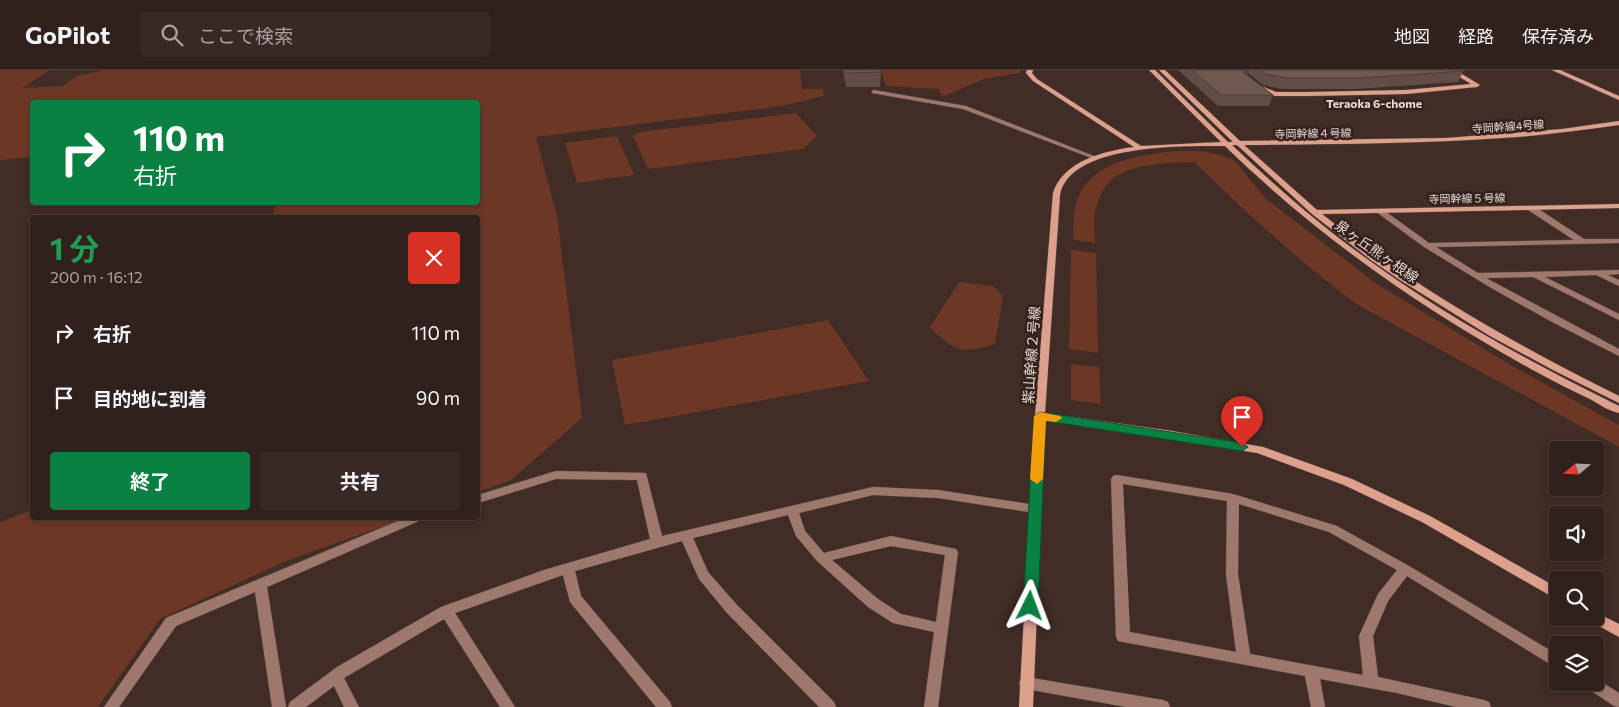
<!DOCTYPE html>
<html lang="ja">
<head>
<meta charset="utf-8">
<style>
  :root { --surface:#31211c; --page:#392925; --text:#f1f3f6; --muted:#a8a3a3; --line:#4c3e3b; --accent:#0b8043 }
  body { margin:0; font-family:Commissioner,"Noto Sans JP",sans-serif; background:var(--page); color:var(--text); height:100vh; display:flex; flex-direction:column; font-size:19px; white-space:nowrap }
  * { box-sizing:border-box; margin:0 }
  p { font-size:16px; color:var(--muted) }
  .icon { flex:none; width:28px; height:28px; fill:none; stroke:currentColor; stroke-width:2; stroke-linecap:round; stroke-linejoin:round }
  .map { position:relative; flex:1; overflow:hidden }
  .drawer { position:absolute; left:30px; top:145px; width:450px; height:305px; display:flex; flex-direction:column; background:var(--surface); border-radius:5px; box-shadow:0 2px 8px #0003,0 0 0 1px var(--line) }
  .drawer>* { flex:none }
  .banner { position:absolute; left:30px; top:30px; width:450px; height:105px; border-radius:5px; box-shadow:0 2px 8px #0003,0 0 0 1px var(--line); background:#0b8043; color:#fff; overflow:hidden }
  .needle { width:32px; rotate:251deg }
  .buttons { position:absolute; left:1549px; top:371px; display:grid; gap:10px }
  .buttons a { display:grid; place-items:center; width:55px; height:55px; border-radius:5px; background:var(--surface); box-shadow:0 2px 8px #0003,0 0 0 1px var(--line); font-size:25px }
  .pin { position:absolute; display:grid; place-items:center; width:42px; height:42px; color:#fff; margin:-51px -21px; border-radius:50% 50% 50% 0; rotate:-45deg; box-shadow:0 0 5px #0007 }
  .pin .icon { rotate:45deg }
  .me { position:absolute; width:55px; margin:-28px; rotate:3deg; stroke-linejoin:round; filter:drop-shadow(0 0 4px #0008) }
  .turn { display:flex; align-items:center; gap:18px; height:105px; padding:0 20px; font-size:22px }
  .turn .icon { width:65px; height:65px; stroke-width:2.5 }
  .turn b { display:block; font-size:35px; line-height:42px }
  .round { display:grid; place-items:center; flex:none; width:52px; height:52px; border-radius:5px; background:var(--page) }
  .summary { display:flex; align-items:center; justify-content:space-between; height:85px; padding:0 20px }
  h1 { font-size:30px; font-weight:700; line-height:38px; color:#1e9e55 }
  .cta { display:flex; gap:10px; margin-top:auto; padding:10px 20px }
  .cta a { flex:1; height:58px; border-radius:5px; background:var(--accent); color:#fff; font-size:20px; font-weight:700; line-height:58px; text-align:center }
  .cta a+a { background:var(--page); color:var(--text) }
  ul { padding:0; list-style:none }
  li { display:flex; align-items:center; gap:15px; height:65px; padding:0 20px }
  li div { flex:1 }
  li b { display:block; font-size:19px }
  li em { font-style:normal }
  header { display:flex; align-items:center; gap:30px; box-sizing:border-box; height:70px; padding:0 25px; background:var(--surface); border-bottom:1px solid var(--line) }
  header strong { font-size:24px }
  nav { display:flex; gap:28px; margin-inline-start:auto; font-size:18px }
  .search { width:350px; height:45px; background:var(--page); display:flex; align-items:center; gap:12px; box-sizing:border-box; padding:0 18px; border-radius:5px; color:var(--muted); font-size:19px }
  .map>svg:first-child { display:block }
  .green { fill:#6d3726 }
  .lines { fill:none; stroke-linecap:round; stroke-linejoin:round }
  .street-casing { stroke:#5e4b45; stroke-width:1 }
  .secondary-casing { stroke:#5e4b45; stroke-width:1 }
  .street { fill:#9e786d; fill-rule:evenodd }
  .secondary { fill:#dca08d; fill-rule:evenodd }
  .wall { fill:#604d46 }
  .shaded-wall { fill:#4e3e39 }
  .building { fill:#705951; stroke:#4e3e39 }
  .route { fill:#0b8043; stroke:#07532c }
  .slow { fill:#f59e0b }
  .labels { text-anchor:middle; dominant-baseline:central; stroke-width:5; stroke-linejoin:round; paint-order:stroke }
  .far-street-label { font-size:11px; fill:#e4d7d2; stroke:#36221c }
  .far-neighbourhood-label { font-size:12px; font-weight:bold; fill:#e4d7d2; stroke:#36221c }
  .street-label { font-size:14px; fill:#e4d7d2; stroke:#36221c }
</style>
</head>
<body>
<header>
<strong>GoPilot</strong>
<div class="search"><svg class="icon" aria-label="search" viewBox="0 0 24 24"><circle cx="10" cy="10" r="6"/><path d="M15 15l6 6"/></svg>ここで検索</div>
<nav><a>地図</a><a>経路</a><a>保存済み</a></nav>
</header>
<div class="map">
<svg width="1619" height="637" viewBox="0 0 1619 637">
  <rect width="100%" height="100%" fill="#412c26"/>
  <path class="green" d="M0,0H50L22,18L63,16L77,6L106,0H800L802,19H823L824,26L782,36L536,67L557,146L582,348L511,410L478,422V148L272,147L276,133L478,132V32H32V87L0,90Z
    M881,0H1020V3L984,9L942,27L939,19L886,16Z
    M796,43L817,66L803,79L648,99L633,66L640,62Z
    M617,66L634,105L577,113L565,73Z
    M1175,81H1201L1220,85L1235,91L1266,129L1377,214L1514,297L1619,355V377L1358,235C1299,192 1246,142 1194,92C1170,93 1136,93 1115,107C1103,114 1098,130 1095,143C1093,152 1095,164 1095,173L1073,170C1074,160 1073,149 1075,139C1084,92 1135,86 1175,81Z
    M1071,180L1096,183L1098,283L1069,279Z
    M959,212L993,216L1003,226L995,274C962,284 954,282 930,257Z
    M828,250L869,311L625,355L612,290Z
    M1071,294L1099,297L1101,334L1071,330Z
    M32,440V448H406L286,491L160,549L98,637H0V452Z"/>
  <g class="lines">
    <defs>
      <path id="street" d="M874,20L966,36L1099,88L1094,89L963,39L872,23V21Z
        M1528,136H1534L1584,169H1619V173L1436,177L1478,203L1619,200V204L1608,205L1619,210V216L1596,205L1545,207L1619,244V250L1533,207L1486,208L1619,279V286L1554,253L1493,219L1424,177L1375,141L1376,139H1382L1429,173L1574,170L1528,140Z
        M556,401L646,403L662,466L873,417L938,420L1035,435L1039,436L1041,439L1039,442L1035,443L938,428L873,425L799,443L805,461L824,483L891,466L956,479L958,482L938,637H924L934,562L893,553L868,537L817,491L796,466L788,445L693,468L708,502L737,535L834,632L836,637H819L727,543L699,509L682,471L575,501L581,526L670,632L672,637H656L570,532L563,505L455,543L515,637H500L444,549L344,608L359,637H344L334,616L306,637H288L290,632L337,597L441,537L544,500L650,469L637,410L556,409L478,433V425ZM891,476L945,485L936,552L901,544L878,529L832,490Z
        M1117,405L1233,424L1337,456L1409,496L1558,585V599L1407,506L1388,531L1373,566L1378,607L1484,630L1489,632L1491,637H1456L1397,623L1320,609L1325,637H1311L1305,606L1118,571L1116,567L1111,409L1113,406ZM1123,414L1227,431L1226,504L1236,582L1130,562ZM1239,434L1329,462L1397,500L1378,524L1359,566L1363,605L1250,584L1238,504Z
        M405,448H421L419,451L267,517L286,637H272L255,522L176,556L119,637H104L166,548Z
        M1026,607L1163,630L1168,632L1170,637H1126L1026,619L1021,617L1019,613L1021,609Z
        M1595,608L1619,623V637L1614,636L1584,616L1582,612H1595Z"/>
      <path id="secondary" d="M1027,0H1033L1032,3L1037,9L1141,76L1221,72L1149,0H1155L1228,72H1233L1159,0H1165L1240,71L1446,68L1562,59L1619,51V55C1580,60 1541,66 1502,68C1416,74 1330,74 1244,75L1317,140L1619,134V138L1322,144C1414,217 1514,274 1619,326V333L1553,300L1490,266L1400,210L1371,190L1312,144L1237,75H1232C1274,115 1317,153 1363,186C1443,245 1530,292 1619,336V343C1609,341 1600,335 1592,330C1571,320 1551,310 1531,299C1416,235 1319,167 1225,76C1185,76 1070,73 1060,125L1045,343L1172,361L1263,377L1352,409L1430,446L1558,518V530L1422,452L1344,415L1257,383L1172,369L1045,350L1033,637H1019L1035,346L1053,123C1063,91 1104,81 1134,77L1033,11L1026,3Z
        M1448,0H1455L1480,15L1477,17L1406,24L1309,26H1275L1258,18L1261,16L1276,22H1309L1406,20L1471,14Z
        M1552,0H1560L1619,26V30Z
        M1595,542L1619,554V567L1590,551L1589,548H1595Z"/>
    </defs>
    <use href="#street" class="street-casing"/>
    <use href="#secondary" class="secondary-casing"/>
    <use href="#street" class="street"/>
    <use href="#secondary" class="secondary"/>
  </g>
  <path class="wall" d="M843,0H880L881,2L880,17H846Z
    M1178,0H1463V1L1458,12L1356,19H1282L1263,15L1248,3L1247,5L1273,25L1269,36H1218Z"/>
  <path class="shaded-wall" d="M1249,0L1246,11L1243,2Z"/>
  <path class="building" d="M846,0H880L881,2L847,3Z
    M1192,0H1249L1243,2L1273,25H1221Z
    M1261,0H1463V1L1360,8H1286L1266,4Z"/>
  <path class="route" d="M1040,342L1242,373L1248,377L1242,381L1046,351L1038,536L1036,540L1030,542L1025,540L1023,536L1034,346Z"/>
  <path class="slow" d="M1040,342L1060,346L1062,348L1056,352L1046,351L1043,409L1037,414L1030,409L1034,346Z"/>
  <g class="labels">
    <g class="far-street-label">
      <text transform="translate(1508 56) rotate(-4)">寺岡幹線4号線</text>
      <text transform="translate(1313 63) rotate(-1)">寺岡幹線４号線</text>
      <text transform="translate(1467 128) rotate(-1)">寺岡幹線５号線</text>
    </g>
    <g class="far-neighbourhood-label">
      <text x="1374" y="33">Teraoka 6-chome</text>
    </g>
    <g class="street-label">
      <text transform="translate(1377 181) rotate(35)">泉ヶ丘熊ヶ根線</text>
      <text transform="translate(1031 285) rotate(-86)">紫山幹線２号線</text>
    </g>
  </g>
</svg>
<div class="buttons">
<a><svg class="needle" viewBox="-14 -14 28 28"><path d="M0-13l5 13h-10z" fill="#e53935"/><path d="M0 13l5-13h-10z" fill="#a8a3a3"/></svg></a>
<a><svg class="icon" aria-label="sound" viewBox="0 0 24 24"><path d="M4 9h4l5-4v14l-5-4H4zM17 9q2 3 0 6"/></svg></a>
<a><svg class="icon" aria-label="search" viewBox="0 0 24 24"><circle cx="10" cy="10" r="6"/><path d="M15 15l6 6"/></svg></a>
<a><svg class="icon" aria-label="layers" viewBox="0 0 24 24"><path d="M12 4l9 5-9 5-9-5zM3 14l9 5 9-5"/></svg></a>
</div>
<div class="pin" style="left:1242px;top:377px;background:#d93025"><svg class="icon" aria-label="arrive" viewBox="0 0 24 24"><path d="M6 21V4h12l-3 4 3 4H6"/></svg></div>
<svg class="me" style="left:1030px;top:536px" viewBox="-20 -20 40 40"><path d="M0-17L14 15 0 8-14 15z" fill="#0b8043" stroke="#fff" stroke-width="4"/></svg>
<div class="banner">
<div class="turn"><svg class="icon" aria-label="right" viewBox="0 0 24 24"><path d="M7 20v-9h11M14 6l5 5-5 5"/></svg><div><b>110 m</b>右折</div></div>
</div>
<section class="drawer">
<div class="summary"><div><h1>1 分</h1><p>200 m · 16:12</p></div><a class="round" style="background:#d93025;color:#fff"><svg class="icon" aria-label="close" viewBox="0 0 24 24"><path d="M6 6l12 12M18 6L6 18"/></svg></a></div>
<ul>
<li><svg class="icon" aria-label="right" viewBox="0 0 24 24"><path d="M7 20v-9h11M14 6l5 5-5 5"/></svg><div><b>右折</b></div><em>110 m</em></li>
<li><svg class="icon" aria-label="arrive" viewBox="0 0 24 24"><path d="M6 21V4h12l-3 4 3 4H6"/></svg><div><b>目的地に到着</b></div><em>90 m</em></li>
</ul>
<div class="cta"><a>終了</a><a>共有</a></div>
</section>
</div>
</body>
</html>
